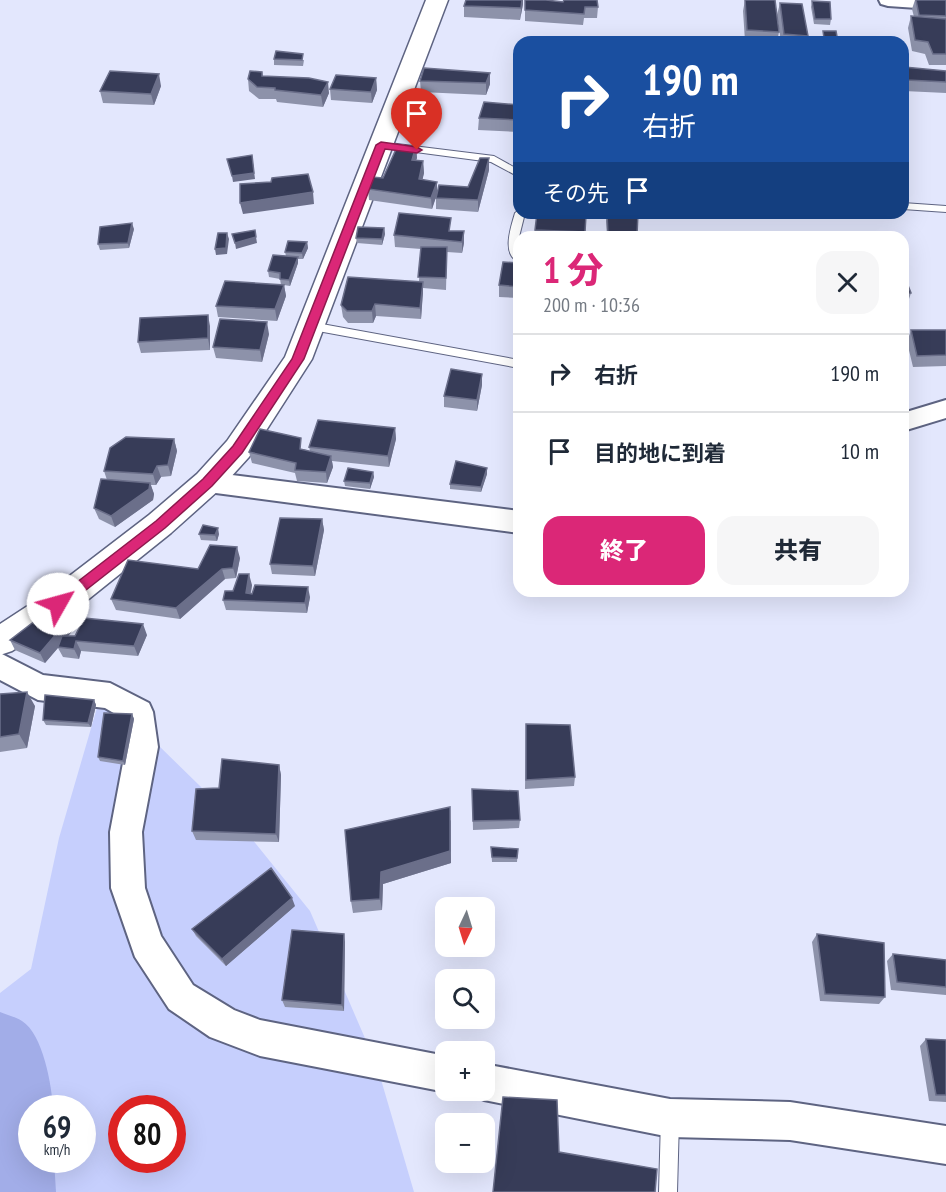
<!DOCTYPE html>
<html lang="ja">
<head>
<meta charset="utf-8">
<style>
  :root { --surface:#fff; --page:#f6f6f7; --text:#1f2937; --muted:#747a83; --line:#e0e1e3; --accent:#db2777 }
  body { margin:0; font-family:"PT Sans Narrow","Noto Sans JP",sans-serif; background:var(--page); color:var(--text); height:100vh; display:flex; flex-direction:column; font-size:22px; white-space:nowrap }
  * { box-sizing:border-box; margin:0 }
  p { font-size:20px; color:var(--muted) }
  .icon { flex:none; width:33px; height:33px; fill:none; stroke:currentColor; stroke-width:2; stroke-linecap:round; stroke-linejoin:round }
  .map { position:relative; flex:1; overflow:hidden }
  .panel { position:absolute; left:513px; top:231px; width:396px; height:366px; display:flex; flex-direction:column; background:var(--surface); border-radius:18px; box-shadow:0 6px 24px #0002 }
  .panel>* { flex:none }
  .top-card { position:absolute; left:513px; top:36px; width:396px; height:183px; border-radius:18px; box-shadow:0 6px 24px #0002; background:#1a4fa0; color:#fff; overflow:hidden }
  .needle { width:39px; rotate:184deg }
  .controls { position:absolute; left:435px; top:897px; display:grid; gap:12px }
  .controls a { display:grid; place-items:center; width:60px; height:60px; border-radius:12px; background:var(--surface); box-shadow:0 6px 24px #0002; font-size:30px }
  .speed { position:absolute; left:18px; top:1095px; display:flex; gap:12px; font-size:30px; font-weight:700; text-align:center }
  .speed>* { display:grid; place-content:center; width:78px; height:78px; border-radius:50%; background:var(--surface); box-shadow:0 6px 24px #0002; line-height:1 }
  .speed small { font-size:15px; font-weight:400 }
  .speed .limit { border:9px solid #d22; background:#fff; color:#111 }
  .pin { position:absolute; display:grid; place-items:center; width:51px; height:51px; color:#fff; margin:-62px -26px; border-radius:50% 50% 50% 0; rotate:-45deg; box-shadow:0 0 6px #0007 }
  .pin .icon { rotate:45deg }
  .me { position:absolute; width:66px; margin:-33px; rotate:52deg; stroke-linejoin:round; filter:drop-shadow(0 0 4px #0008) }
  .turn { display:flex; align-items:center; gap:21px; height:126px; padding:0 30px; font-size:27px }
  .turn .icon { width:78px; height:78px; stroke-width:2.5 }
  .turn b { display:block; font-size:42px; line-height:51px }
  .then { display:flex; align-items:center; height:57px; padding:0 30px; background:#0003; gap:12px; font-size:22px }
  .round { display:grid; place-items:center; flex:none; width:63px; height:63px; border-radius:18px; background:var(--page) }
  .head { display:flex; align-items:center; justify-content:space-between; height:102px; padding:0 30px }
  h1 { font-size:36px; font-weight:800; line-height:45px; color:var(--accent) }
  .action { display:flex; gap:12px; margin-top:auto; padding:12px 30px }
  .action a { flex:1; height:69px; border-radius:18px; background:var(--accent); color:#fff; font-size:24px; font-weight:800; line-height:69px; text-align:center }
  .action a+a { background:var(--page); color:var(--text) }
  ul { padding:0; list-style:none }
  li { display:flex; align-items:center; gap:18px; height:78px; padding:0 30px; border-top:2px solid var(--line) }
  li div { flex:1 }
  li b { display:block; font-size:22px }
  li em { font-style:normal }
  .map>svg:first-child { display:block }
  .green { fill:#c6cffd; fill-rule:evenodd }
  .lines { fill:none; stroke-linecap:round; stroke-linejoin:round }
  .river { fill:#a2ade8; fill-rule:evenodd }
  .service-casing { stroke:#5e6482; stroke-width:2 }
  .minor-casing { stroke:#5e6482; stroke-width:4 }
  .trunk-casing { stroke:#5e6482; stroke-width:3 }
  .service { fill:#fff; fill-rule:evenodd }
  .minor { fill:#fff; fill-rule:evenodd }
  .trunk { fill:#fff; fill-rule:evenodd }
  .wall { fill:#8d92aa }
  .shaded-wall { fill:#6b6f8a }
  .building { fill:#373c58; stroke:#6b6f8a; stroke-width:1.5 }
  .route { fill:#db2777; stroke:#8e194d; stroke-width:1.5 }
</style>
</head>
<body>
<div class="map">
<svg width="946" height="1192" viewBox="0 0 946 1192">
  <rect width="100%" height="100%" fill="#e3e7fd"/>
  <path class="green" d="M99,701L156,743L244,829L310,911L377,1066L414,1192H0V993L31,969L59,838ZM32,1108H82V1160H32ZM122,1108H172V1160H122Z"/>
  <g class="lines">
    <path class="river" d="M0,1012C7,1015 16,1017 22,1021C43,1034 52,1086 53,1108H32V1160H54L56,1192H0Z"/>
    <defs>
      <path id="service" d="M381,142L494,156L519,170V177L491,162L378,147L376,145Z
        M903,203L946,206V212L903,209Z
        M519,210V213H525L519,237V262C501,255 511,227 515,213Z
        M311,322L519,360V368L307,329V323Z
        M670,1110L676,1113L679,1119L677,1192H659L661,1119L664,1113Z"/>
      <path id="minor" d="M879,0H946V10L888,6L881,4Z
        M946,400V418L903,431V413Z
        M208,472L519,511V533L208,492L199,489L195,482L199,475Z
        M0,653L43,675L110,683L149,703L153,712L158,747L142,832L145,888L161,936L193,985L234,1010L260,1020L446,1056V1090H450L446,1092L260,1056L210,1037L169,1009L135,957L111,888L110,832L126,747L124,719L105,708L38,700L0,680Z
        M484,1064L670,1099L790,1102L946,1126V1164L790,1140L670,1137L484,1100L471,1095L469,1090H484Z"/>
      <path id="trunk" d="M426,0H448L312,359L249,457L219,490L171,533L70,614L12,651L0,655V624L46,594L149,515L197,474L227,441L285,357Z"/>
    </defs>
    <use href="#service" class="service-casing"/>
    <use href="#minor" class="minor-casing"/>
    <use href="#trunk" class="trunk-casing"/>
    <use href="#service" class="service"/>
    <use href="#minor" class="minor"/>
    <use href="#trunk" class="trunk"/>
  </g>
  <path class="wall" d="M525,0L598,7L597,18H584L583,25L525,21Z
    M745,0L779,32L777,42L745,41L743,11Z
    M915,0H946V65H929L925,54L912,51L908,28L911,16L914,17L912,9Z
    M812,1L831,19L830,25L814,24L811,7Z
    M780,3L808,36L806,42H781L777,15Z
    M523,4L520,20L464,17V6Z
    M274,59L304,60L303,66L274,65Z
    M904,67L946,71V93L904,91L903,71Z
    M516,70H519V97H514Z
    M262,72L263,76L329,93L323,107L277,102L276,99H259L249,91L248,79Z
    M490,73V84L486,95L421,92L420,81Z
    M376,78L377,90L372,103L331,100L330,89Z
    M161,86L154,105L103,103L100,91Z
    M519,105V132L478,130L479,118Z
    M416,146L417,158L416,160L423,161L424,173L422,180L437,193L468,187L489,158V170L478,212L436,209V197L432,209L369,200L368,189L383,178Z
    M607,213H638L637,237H607L606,221Z
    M586,215L585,237H535V230Z
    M384,228L385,234L382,245L357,243L356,238Z
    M134,229L129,248L100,250L98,244Z
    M451,231H464V243L462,253L447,252L446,290L423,288L421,319L376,316L373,323H348L343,317L341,305L419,281L421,249L395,247L394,235Z
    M307,242L308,248L303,259H298V263L290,286L284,285L286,296L277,321L218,317L216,306L281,285L280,279L269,277L268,271L286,256L285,252Z
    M519,263V298L499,297V285Z
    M903,278L911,293L907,305H903Z
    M210,326V350L141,353L138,342Z
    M911,330H946V366L913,367L907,342Z
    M269,334L262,362L216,358L213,347Z
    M482,385L477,411L444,407V396Z
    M395,428L396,439L389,467L332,461L333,467L327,483L297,481L295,473L252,463L249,452L303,449L310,451L309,447Z
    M174,439L177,451L171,476L161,477L156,485H151L154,494L153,500L115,527L99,519L94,508L107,480L104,471Z
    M519,439V465H513L514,454Z
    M487,468V474L481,492L450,489V484Z
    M373,472L374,477L370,489L345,486L344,481Z
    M322,519L324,530L315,576L272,574L270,564Z
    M199,534H219L217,541L201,540Z
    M240,558L236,578L225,579L180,619L116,610L111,599L198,569Z
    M252,585L251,594L310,597L307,613L226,610L223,600L233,591Z
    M74,629L68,636L147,635L138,656L81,651L79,659L63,657L58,648L45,663L15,650L10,640Z
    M0,694L35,706L27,748L0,752Z
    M94,700L96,705L91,727L46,725L43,720Z
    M132,714L134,719L125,765L100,761L98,757Z
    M526,724L575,777L574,786L525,789Z
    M279,765L281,775L279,842L196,840L192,831L219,788Z
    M472,789L520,820L519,828L473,830Z
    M451,820V863L383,884L382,910L353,913L351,901Z
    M491,847L518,849L517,862H492Z
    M295,906L226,966L196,936L192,929Z
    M817,934L885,997L879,1004L820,1001L812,942Z
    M345,942L344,1011L285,1007L282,1000Z
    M893,954L946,960V995L891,990L887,961Z
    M926,1039L946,1040V1102L929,1101L920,1046Z"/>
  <path class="shaded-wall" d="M522,0H523V4L520,20Z
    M490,73V84L486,95V83Z
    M159,74L161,86L154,105L151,94Z
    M376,78L377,90L372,103L371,92Z
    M328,82L329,93L323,107L321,95Z
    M416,146L417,158L412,171V160Z
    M252,155L255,179L233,182L232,176Z
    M489,158V170L478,212V200Z
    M423,161L424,173L420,191L419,179Z
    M437,182V194L432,209L431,198Z
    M313,192L314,204L243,214L240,203Z
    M132,223L134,229L129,248L128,243Z
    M384,228L385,234L382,245V239Z
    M464,231V243L462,253V242Z
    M227,233L229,239L227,254L216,255L215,249Z
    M256,237L257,243L236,249L235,243Z
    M307,242L308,248L303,259L302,253Z
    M298,257V263L290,286L289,280Z
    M423,282V293L421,319L420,308Z
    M284,285L286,296L277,321L275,309Z
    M375,304L376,316L373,323L372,311Z
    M208,315L210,326V350L208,338Z
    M267,322L269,334L262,362L260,350Z
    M482,374V385L477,411V400Z
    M395,428L396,439L389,467L388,456Z
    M174,439L177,451L171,476L168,465Z
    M331,456L333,467L327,483L326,472Z
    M157,466L161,477L156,485L153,474Z
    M487,468V474L481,492V487Z
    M373,472L374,477L370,489V483Z
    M150,483L154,494L153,500L115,527L111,516Z
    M322,519L324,530L315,576L313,566Z
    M218,528L219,534L217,541L215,535Z
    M237,547L240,558L236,578L233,568Z
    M222,569L225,579L180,619L176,608Z
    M249,574L252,585L249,601L246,593Z
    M308,587L310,597L307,613L305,603Z
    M69,619L74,629L45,663L40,653Z
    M143,624L147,635L138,656L134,646Z
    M76,641L81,651L79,659L74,649Z
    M27,692L35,706L27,748L19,734Z
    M94,700L96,705L91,727L88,723Z
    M132,714L134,719L125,765L123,761Z
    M279,765L281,775L279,842L276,834Z
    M450,807L451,863L383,884L382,910L380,899L381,872Z
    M292,898L295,906L226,966L222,959Z
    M344,934L345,942L344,1011L342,1005Z"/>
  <path class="building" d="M466,0H522L521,8L464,6Z
    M525,0H546L563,2L564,0H597L598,7H585L584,14L525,10Z
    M745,0H775L779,32L747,30Z
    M916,0H946V16L919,15Z
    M812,1L830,2L831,19H815Z
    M780,3L802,4L808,36L784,34Z
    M911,16L946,19V54H933L928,42L915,40Z
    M823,31H836L838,42H813L812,37L824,38Z
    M276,51L303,54L302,60L274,59Z
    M904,67L946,71V82L907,80Z
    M424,68L490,73L486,83L420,81Z
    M516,70H519V85H515Z
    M110,71L159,74L151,94L100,91Z
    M250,71L262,72V76L309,78L328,82L321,95L275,90V88L257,87L248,79Z
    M336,75L376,78L371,92L330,89Z
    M484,102L519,105V120L479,118Z
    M416,146L412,160L423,161L419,179L437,182L431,198L368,189L372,177L383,178L397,147Z
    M252,155L254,173L232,176L227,159Z
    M480,158H489L478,200L436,198L439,185L468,187Z
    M308,174L313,192L240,203V184L271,182L272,178Z
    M399,213L451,218L449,231H464L462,242L394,235Z
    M537,213L586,215L585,232L535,230Z
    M607,213H638L637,235H608Z
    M132,223L128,243L98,244L100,227Z
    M358,227L384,228L382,239L356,238Z
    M255,230L256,237L235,243L232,234Z
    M218,233H227L226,248L215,249Z
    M288,241L307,242L302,253L285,252Z
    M421,247H447L446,278L418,277Z
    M273,255L298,257L289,280L280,279V273L268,271Z
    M503,262L519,263V287L499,285Z
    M348,277L423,282L420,308L375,304L372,311H347L341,305Z
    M903,278H905L911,293L903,294Z
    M225,281L284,285L275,309L216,306Z
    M208,315V338L138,342L140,318Z
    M220,319L267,322L260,350L213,347Z
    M911,330H946V355L917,356Z
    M451,369L482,374L477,400L444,396Z
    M318,420L395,428L388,456L309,447Z
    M260,429L301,438L300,449L331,456L326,472L295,470L296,463L249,452Z
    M126,437L174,439L168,465L157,466L153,474L104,471L110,448Z
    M517,439H519V454H514Z
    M456,461L487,468L481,487L450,484Z
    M348,468L373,472L370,483L344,481Z
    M101,479L150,483L149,489L111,516L94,508Z
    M280,518L322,519L313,566L270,564Z
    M203,525L218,528L215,535L199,534Z
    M210,545L237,547L233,568L222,569L176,608L111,599L128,560L198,569Z
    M239,574H249L246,593L252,594L255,585L308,587L305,603L223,600L225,591H233Z
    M52,608L69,619L40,653L10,640Z
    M84,618L143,624L134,646L76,641L74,649L58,647L62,636H75Z
    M27,692L19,734L0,737V694Z
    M45,695L94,700L88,723L43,720Z
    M104,713L132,714L123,761L98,757Z
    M526,724L570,725L575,777L526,780Z
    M222,759L279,765L276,834L192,831L196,789L219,788Z
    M472,789L518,791L520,820L473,821Z
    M450,807V851L381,872L380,899L351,901L345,830Z
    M491,847L518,849L517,858L492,857Z
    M271,868L292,898L222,959L192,929Z
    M292,930L344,934L342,1005L282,1000Z
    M817,934L884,943L885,997L825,994Z
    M893,954L946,960V987L897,982Z
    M926,1039L946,1040V1095H936Z
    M503,1097L557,1100L559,1152L657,1169L655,1192H493Z"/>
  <path class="route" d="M381,142L417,147L422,150L417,153L385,149L304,359L242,453L212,486L165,528L63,608H54L52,604L54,600L156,521L203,479L233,446L292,359L376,145Z"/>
</svg>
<div class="controls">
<a><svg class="needle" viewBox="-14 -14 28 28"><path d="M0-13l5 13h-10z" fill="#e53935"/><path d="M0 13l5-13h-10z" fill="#747a83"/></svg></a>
<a><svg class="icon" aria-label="search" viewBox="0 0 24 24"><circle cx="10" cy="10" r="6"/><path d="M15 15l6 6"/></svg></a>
<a>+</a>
<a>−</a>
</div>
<div class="speed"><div>69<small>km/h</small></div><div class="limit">80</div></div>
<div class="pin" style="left:417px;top:150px;background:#d93025"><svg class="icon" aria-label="arrive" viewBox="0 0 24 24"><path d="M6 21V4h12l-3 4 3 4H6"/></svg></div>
<svg class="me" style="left:58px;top:604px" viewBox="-20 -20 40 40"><circle r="19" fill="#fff"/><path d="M0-13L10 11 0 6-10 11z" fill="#db2777"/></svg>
<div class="top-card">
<div class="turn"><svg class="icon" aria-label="right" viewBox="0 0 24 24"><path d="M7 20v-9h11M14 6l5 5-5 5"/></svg><div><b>190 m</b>右折</div></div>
<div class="then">その先<svg class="icon" aria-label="arrive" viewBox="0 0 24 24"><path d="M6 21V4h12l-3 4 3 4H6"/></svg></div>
</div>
<section class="panel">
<div class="head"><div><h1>1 分</h1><p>200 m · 10:36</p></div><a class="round"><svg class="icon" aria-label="close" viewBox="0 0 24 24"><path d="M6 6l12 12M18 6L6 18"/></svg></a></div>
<ul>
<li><svg class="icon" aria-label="right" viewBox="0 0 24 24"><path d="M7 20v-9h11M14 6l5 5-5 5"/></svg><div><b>右折</b></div><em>190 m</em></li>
<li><svg class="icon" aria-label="arrive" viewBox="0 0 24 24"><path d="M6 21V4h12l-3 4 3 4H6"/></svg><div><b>目的地に到着</b></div><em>10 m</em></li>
</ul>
<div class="action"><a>終了</a><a>共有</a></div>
</section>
</div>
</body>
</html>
